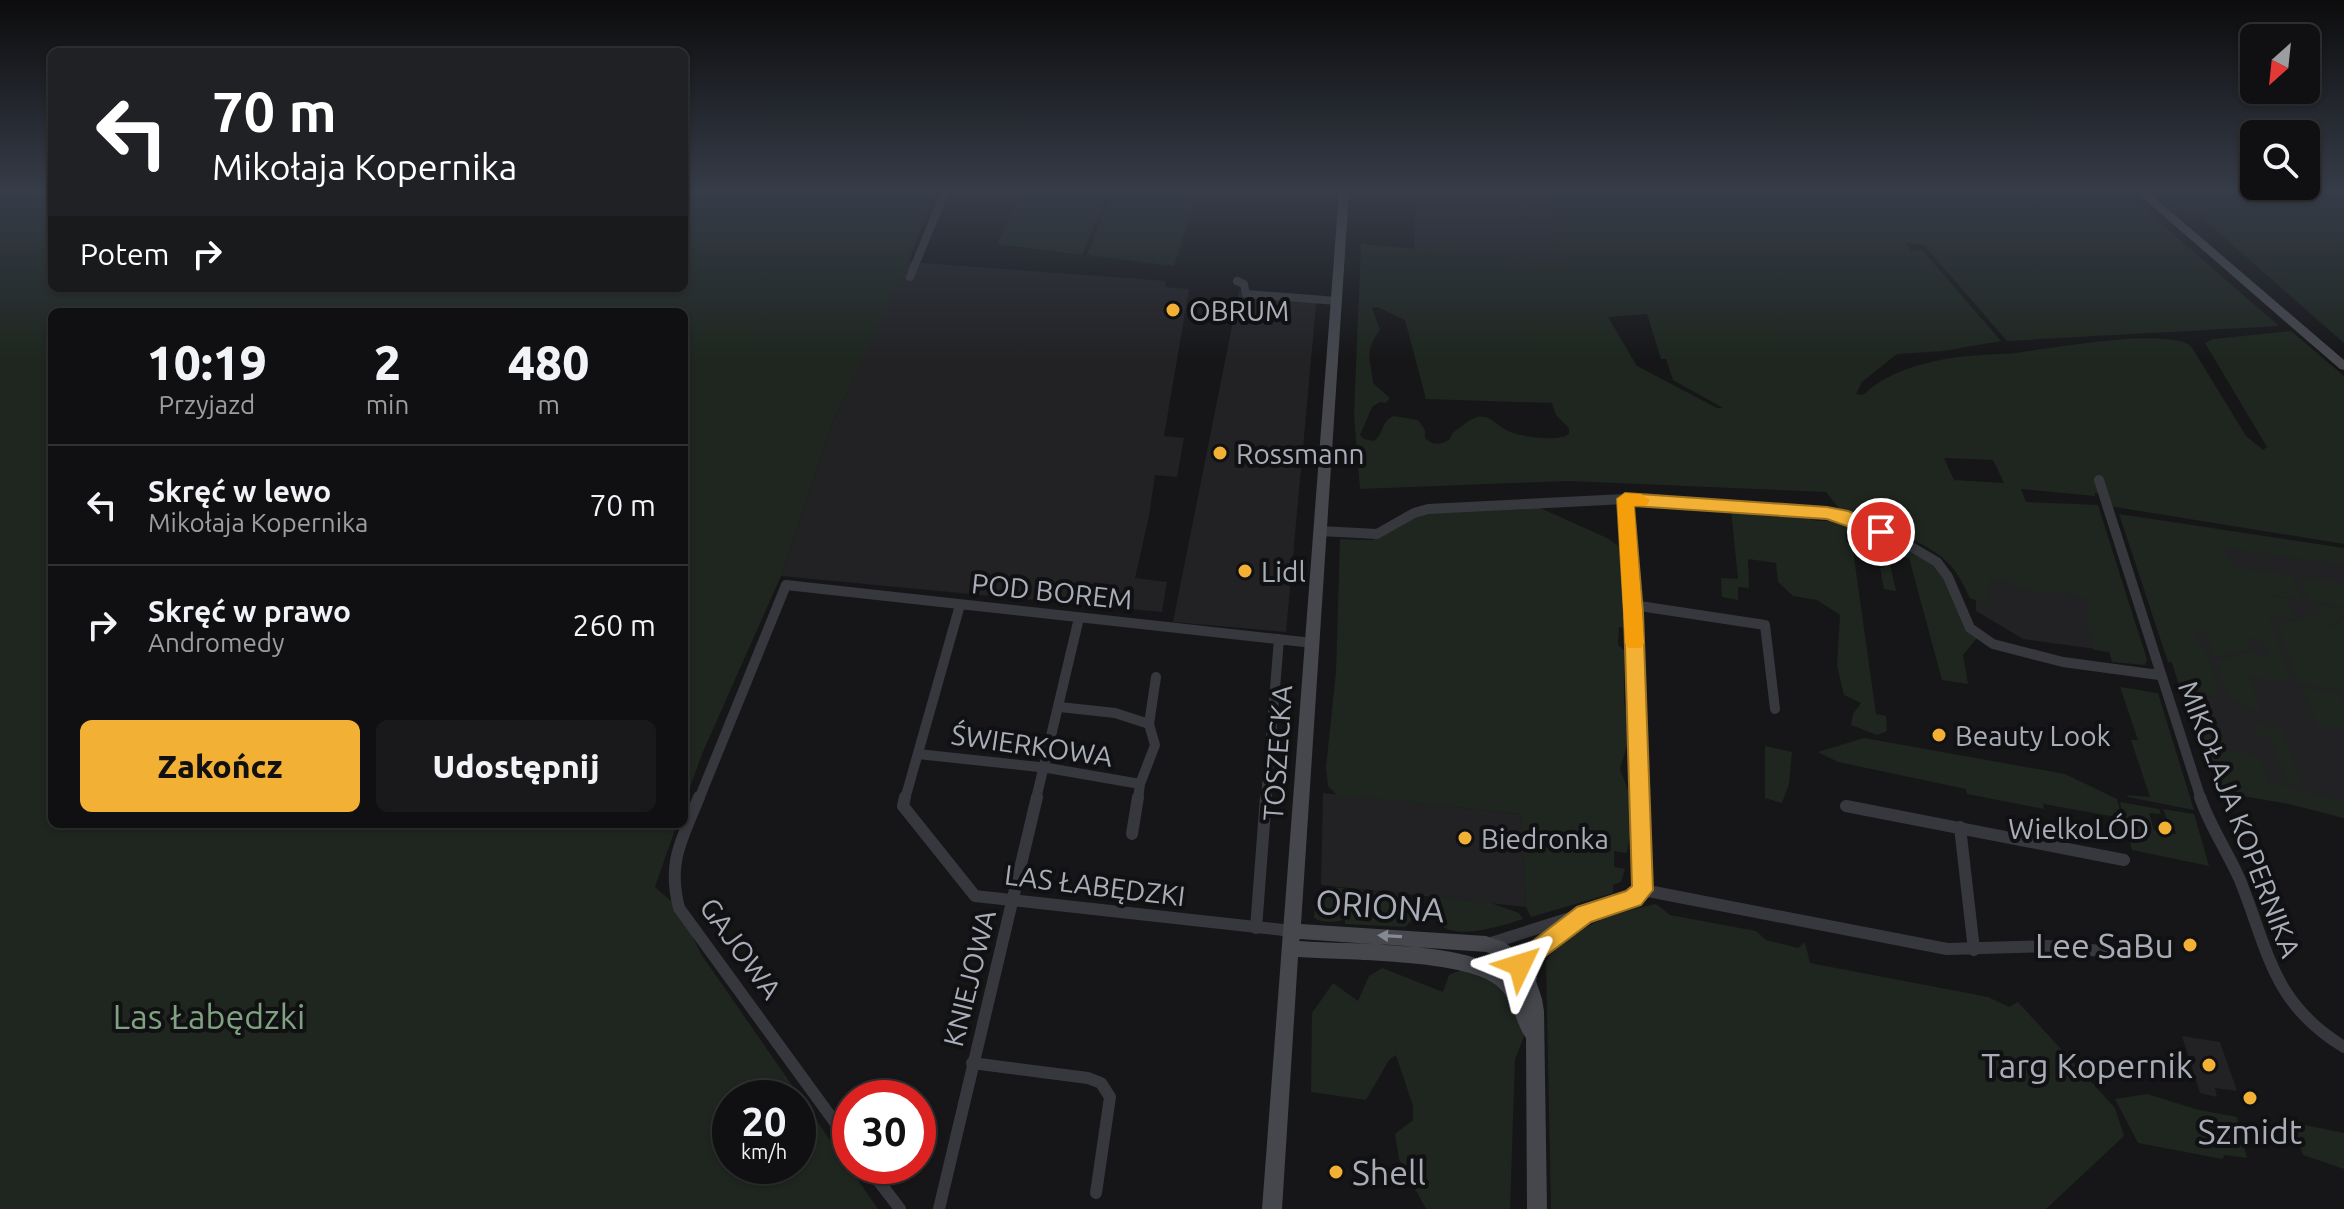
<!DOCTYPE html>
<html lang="pl">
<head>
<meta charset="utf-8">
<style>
  :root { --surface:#101012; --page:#19191b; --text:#f1f3f6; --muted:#9c9d9f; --line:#303032; --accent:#f2b134 }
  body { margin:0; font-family:Ubuntu,sans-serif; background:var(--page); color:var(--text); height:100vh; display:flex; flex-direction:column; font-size:30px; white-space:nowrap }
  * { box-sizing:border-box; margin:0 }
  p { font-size:26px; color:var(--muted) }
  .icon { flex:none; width:44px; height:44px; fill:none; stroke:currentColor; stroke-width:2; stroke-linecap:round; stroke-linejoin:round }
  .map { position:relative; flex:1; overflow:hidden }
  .drawer { position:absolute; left:48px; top:308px; width:640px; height:520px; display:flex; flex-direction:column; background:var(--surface); border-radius:12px; box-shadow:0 2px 6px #0004,0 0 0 2px var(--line) }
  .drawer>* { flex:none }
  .banner { position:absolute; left:48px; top:48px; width:640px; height:244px; border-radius:12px; box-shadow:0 2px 6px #0004,0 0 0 2px var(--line); background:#202124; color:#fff; overflow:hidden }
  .needle { width:52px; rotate:207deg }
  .controls { position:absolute; left:2240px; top:24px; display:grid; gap:16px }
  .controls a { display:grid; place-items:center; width:80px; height:80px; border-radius:12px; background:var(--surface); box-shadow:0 2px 6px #0004,0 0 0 2px var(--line); font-size:40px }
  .speed { position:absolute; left:712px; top:1080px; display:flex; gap:16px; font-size:40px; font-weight:700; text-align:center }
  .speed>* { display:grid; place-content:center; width:104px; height:104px; border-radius:50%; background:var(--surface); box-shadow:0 2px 6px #0004,0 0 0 2px var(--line); line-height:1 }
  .speed small { font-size:20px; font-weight:400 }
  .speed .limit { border:12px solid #d22; background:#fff; color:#111 }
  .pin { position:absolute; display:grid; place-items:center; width:68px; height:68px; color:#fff; margin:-34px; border:4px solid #fff; border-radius:50%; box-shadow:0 2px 8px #0007 }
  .me { position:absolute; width:88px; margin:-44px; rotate:49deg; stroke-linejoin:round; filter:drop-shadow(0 0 6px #0008) }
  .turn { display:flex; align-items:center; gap:28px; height:168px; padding:0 32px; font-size:36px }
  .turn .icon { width:104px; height:104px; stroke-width:2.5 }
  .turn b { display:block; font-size:56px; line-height:68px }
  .then { display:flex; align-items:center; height:76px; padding:0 32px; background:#0003; gap:16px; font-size:30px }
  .eta { display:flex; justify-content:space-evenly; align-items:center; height:136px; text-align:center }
  .eta b { font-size:48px; font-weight:800; line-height:56px }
  .primary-button { display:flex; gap:16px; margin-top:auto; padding:16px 32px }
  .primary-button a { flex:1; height:92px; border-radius:12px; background:var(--accent); color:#111; font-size:32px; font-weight:800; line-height:92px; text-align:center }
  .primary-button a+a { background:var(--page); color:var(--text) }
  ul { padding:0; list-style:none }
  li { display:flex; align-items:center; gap:24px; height:120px; padding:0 32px; border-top:2px solid var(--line) }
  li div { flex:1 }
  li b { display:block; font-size:30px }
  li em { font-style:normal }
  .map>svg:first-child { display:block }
  .built { fill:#222225 }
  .green { fill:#1e261f; fill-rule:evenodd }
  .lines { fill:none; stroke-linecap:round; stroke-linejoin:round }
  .stream { stroke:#2c353c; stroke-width:3 }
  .street-far2 { stroke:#37383d; stroke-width:8 }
  .street-far1 { stroke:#37383d; stroke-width:10 }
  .street { stroke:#37383d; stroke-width:12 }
  .secondary { fill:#45474d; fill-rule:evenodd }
  .oneway { fill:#858993 }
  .route { fill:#f2b134; stroke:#9d7322; stroke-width:2 }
  .slow { fill:#f59e0b }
  .poi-dot { fill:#f2b134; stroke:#111113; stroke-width:3 }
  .labels { text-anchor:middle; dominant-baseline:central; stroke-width:8; stroke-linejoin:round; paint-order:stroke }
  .poi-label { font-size:28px; fill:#a8adb8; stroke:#111113; text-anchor:start }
  .street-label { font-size:28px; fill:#a8adb8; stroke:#111113 }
  .near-street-label { font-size:34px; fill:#a8adb8; stroke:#111113 }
  .near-poi-label { font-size:34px; fill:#a8adb8; stroke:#111113; text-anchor:end }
  .near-park-label { font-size:34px; fill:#7fa381; stroke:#111113 }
</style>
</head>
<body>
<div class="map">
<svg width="2344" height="1209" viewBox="0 0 2344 1209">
  <rect width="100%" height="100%" fill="#161618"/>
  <path class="built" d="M1416,192H1549L1560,212L1553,215L1566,262L1414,250Z
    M909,262L1166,281L1165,287L1189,289L1164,436L1184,438L1177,477L1155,475L1149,516L1135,578L1167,582L1162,612L781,576L834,419Z
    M1239,291L1317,295L1286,632L1173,622Z
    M2137,523L2344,556V818L2289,804L2220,792L2188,699L2183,698L2138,554Z
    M1905,535L2123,587L2146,656L2023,639L1976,611V600L1970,598L1953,564L1936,551Z
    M1323,793L1521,814L1526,907L1321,885Z
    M2182,1036L2220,1042L2237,1091L2215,1088L2217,1097L2200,1093Z"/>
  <path class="green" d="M0,192H52V288H684V192H925L929,195V208L903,276L834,419L781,576L702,754L684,804V312H52V824H677L655,887L679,908L701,954L878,1209H0ZM730,1098H798V1166H730Z
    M1021,192H1108L1082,255L997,244Z
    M1112,192H1198L1174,266L1087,255Z
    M1549,192H2125L2279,326L2007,341L1924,245L1906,243L1911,251L1922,250L2001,341L1943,351L1897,354L1862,382L1856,394L1863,395C1883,376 1908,367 1935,361C1961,355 1988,355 2014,353C2050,349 2165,327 2191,346L2246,436L2263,450L2267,447L2205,343L2213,339L2291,331L2344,376V544L2109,506L2106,494L2095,493V496L2021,489L2026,502L2098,505L2147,660L2145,665L2112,662L2109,652L2094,650L2087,624L2088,600L2053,589L2052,597L1991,578L1988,605L1970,598C1953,561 1942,554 1905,536L1899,538L1842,512L1826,492L1568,481L1360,489L1354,415L1361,244L1565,261L1552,215L1560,211ZM1377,307L1405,320L1426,399L1552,403L1556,415L1569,428V434C1559,442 1525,437 1513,433C1492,426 1488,404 1462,426C1455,431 1453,431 1450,439C1442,445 1432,446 1425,438V430L1418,420L1394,416C1380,421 1385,434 1374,441L1364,439L1360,435L1372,407L1380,402L1386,403L1390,398L1373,383C1371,358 1363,353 1380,330L1372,308ZM1647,314L1661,359H1666L1673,380L1723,408H1717L1637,366L1608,317ZM1944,458L1993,460L2004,483L1954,480Z
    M2151,192H2344V343L2205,221L2208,219L2202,214L2173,211Z
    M1529,503L1607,538L1626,551L1628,629L1619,627L1618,645L1624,650V702L1630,736L1620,769L1628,790L1632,822L1627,853L1614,851V867L1625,869L1621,882L1613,885V893L1531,917L1526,907L1521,814L1337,795L1328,786L1326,767L1336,672L1340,539L1373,540C1398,502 1487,506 1529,503Z
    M1731,509C1752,510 1775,508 1795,512C1802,514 1807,518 1813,520C1831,524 1842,513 1857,535L1845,534L1846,542L1852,543L1876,714L1886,716L1887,731L1877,735L1851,725L1853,714L1861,703L1844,695L1837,666L1840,615L1817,600L1793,596L1778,582L1776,563L1748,559L1749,588L1738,587V600L1722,597L1721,578L1738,579Z
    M2119,514L2344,548V565L2222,548L2235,567L2293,576L2303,599L2244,591L2288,599L2296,619L2253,613L2270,617L2292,682L2249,677L2261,711L2246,708L2242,702L2229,699L2216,662L2252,652L2262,656L2270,655L2266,645L2250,637L2249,649L2213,657L2205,632L2196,633V639L2205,648L2219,690L2201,705L2190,704L2188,698H2183L2172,662H2168Z
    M1878,535L1941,569L1978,637L1963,655L1968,684L1942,680L1909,558L1888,555L1896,591L1884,589L1880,568L1885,567L1880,566L1876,546Z
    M2299,577L2344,583V607L2310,601Z
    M2313,604L2344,609V616L2330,626L2333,628L2344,619V690L2299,684L2278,627L2289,620L2298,622L2304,616L2317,618L2314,610L2322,618Z
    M2120,687L2158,693L2194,810L2128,797L2127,795L2150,797L2131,740H2138Z
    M2301,687L2340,693L2344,703V730L2317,726Z
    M2193,711C2224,717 2215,734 2231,752L2242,751L2261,760L2269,777L2267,781L2344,802V818L2289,804L2220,792Z
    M2253,724L2282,729L2303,785L2287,783L2271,738L2257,735Z
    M1864,738L2065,774L2117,799L2122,818L2043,804L2044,809L1967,794L1966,789L1838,762L1818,752Z
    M1765,746L1792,752L1789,784L1782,803L1765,798Z
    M2120,802L2159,809L2161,814L2149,813L2154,830L2176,834L2173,823L2168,822L2163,809L2194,814L2209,866L2132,850Z
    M1330,887L1405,894L1414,904L1412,920L1405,927L1345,924V919C1337,923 1322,923 1314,918L1316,895Z
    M1435,897L1491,903L1519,913L1523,919C1501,926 1454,942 1437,922L1433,907Z
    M1656,904L1670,915L1756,931L1766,940L1798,948L1805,942L1810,963L1988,997L2009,1007L2018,1002L2115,1108L2124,1136L2046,1209H1551L1546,962C1562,929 1622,911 1656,904Z
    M1382,968L1443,992L1449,975C1468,963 1494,975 1507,991C1516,1001 1520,1021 1525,1034L1515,1059L1510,1209H1426L1399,1159L1395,1134L1413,1120V1106L1396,1055L1389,1060L1366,1100L1311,1092L1312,1013L1333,983L1358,1001L1369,976Z
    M2147,1094L2199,1110L2237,1117L2247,1158L2225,1155L2222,1159L2138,1143L2115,1099Z
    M2300,1124L2344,1133V1169L2303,1155L2292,1125Z"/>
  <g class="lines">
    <path class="stream" d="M0,196L4,192"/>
    <path class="street-far2" d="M910,277L945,192
      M1237,281L1244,284L1246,294L1337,301"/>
    <path class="street-far1" d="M2099,480L2201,799
      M1625,499L1633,605L1640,799
      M1320,531L1377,534L1414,513L1428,509L1625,499L1842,515L1896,538L1937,562L1948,577L1970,628L1993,644L2063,662L2159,675
      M1633,605L1765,625L1775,709
      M1149,724L1156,677
      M918,754L1048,768L1140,784L1155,745L1149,724L1115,713L1060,707
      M699,799L786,585L1313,643
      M905,799L960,605
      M1036,799L1079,618
      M1138,799L1140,784
      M1266,799L1279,639"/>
    <path class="street" d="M699,797C682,840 667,861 679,908L850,1143
      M905,797L903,806L975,896L1292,931
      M1640,797L1643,890
      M2200,797C2210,827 2228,852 2240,880C2269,952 2272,1003 2344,1047
      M1846,806L2124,860
      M1960,827L1974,950
      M1132,834L1138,797
      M1256,928L1266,797
      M1488,944L1633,898L1643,890L1947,949L2048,946L2133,954
      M1531,978C1531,943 1554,937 1580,917
      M972,1063L1088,1078L1101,1083L1110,1097L1096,1193
      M867,1166L900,1209
      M939,1209L1037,797"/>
    <path class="secondary" d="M1339,192H1349L1301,924L1486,936L1504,942L1522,955L1533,972L1542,999L1544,1011L1547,1209H1527L1526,1038C1514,1021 1515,1000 1496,985C1465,959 1341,960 1298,957L1282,1209H1262ZM1300,939L1486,952C1504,958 1515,970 1522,989C1515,980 1509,972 1499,967C1447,941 1358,945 1299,941Z
      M2136,192H2148L2344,360V370L2340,369Z"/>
  </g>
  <defs><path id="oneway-solid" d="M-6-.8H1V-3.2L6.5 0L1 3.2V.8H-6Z" transform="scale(2)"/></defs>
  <use class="oneway" href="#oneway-solid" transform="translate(1390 936) rotate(-177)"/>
  <linearGradient id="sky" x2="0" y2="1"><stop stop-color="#0c0c0d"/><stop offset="0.53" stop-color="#363c48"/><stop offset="1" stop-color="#363c48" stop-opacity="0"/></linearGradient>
  <rect width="2344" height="361" fill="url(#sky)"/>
  <path class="route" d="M1625,493L1827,507L1848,511L1887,527L1890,532L1881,538L1827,519L1634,506L1643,613L1653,890L1641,905L1591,922L1520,975L1512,972L1509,965L1512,957L1577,907L1626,891L1632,886L1624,613L1617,499Z"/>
  <path class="slow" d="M1625,493L1641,494L1650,500L1647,505L1634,506L1644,643L1641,648H1628L1625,643L1617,499Z"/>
  <g class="poi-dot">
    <circle cx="1173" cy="310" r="8"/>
    <circle cx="1220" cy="453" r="8"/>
    <circle cx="1245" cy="571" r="8"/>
    <circle cx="1939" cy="735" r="8"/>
    <circle cx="2165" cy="828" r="8"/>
    <circle cx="1465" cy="838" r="8"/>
    <circle cx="2190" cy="945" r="8"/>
    <circle cx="2209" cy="1065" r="8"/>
    <circle cx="2250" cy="1098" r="8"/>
    <circle cx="1336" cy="1172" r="8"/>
  </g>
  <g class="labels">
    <g class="poi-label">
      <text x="1189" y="310">OBRUM</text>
      <text x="1236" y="453">Rossmann</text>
      <text x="1261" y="571">Lidl</text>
      <text x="1955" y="735">Beauty Look</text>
      <text x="2149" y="828" text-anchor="end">WielkoLÓD</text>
      <text x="1481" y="838">Biedronka</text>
    </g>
    <g class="street-label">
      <text transform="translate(1052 591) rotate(6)">POD BOREM</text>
      <text transform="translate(1032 745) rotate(8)">ŚWIERKOWA</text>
      <text transform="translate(1277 753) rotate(-86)">TOSZECKA</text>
      <text transform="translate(2240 819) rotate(69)">MIKOŁAJA KOPERNIKA</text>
      <text transform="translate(1095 885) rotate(7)">LAS ŁABĘDZKI</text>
      <text transform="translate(741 948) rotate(54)">GAJOWA</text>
      <text transform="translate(969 978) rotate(-76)">KNIEJOWA</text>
    </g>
    <g class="near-street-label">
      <text transform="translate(1380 905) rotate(4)">ORIONA</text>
    </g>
    <g class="near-poi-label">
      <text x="2174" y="945">Lee SaBu</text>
      <text x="2193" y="1065">Targ Kopernik</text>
      <text x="2250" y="1131" text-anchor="middle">Szmidt</text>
      <text x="1352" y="1172" text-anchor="start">Shell</text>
    </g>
    <g class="near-park-label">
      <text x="209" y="1016">Las Łabędzki</text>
    </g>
  </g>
</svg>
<div class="controls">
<a><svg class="needle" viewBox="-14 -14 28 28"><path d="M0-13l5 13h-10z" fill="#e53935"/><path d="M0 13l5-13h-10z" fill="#9c9d9f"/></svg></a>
<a><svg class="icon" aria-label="search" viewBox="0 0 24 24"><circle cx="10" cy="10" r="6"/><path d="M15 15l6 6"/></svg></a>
</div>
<div class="speed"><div>20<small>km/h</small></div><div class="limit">30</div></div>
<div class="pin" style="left:1881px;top:532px;background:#d93025"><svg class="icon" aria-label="arrive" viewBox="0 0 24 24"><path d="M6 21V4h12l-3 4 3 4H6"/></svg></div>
<svg class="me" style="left:1520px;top:965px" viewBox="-20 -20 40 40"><path d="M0-17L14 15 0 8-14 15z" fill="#f2b134" stroke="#fff" stroke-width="4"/></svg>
<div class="banner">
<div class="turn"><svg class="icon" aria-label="left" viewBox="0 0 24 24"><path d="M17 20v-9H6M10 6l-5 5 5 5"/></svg><div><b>70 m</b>Mikołaja Kopernika</div></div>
<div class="then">Potem<svg class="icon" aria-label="right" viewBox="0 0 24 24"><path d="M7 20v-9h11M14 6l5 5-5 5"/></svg></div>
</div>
<section class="drawer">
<div class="eta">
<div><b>10:19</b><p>Przyjazd</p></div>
<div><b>2</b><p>min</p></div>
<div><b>480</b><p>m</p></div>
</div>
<ul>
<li><svg class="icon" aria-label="left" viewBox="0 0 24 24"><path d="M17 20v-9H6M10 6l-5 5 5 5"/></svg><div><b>Skręć w lewo</b><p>Mikołaja Kopernika</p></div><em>70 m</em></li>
<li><svg class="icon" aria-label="right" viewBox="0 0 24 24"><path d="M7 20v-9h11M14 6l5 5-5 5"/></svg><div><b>Skręć w prawo</b><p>Andromedy</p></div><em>260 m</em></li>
</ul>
<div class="primary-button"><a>Zakończ</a><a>Udostępnij</a></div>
</section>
</div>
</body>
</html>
